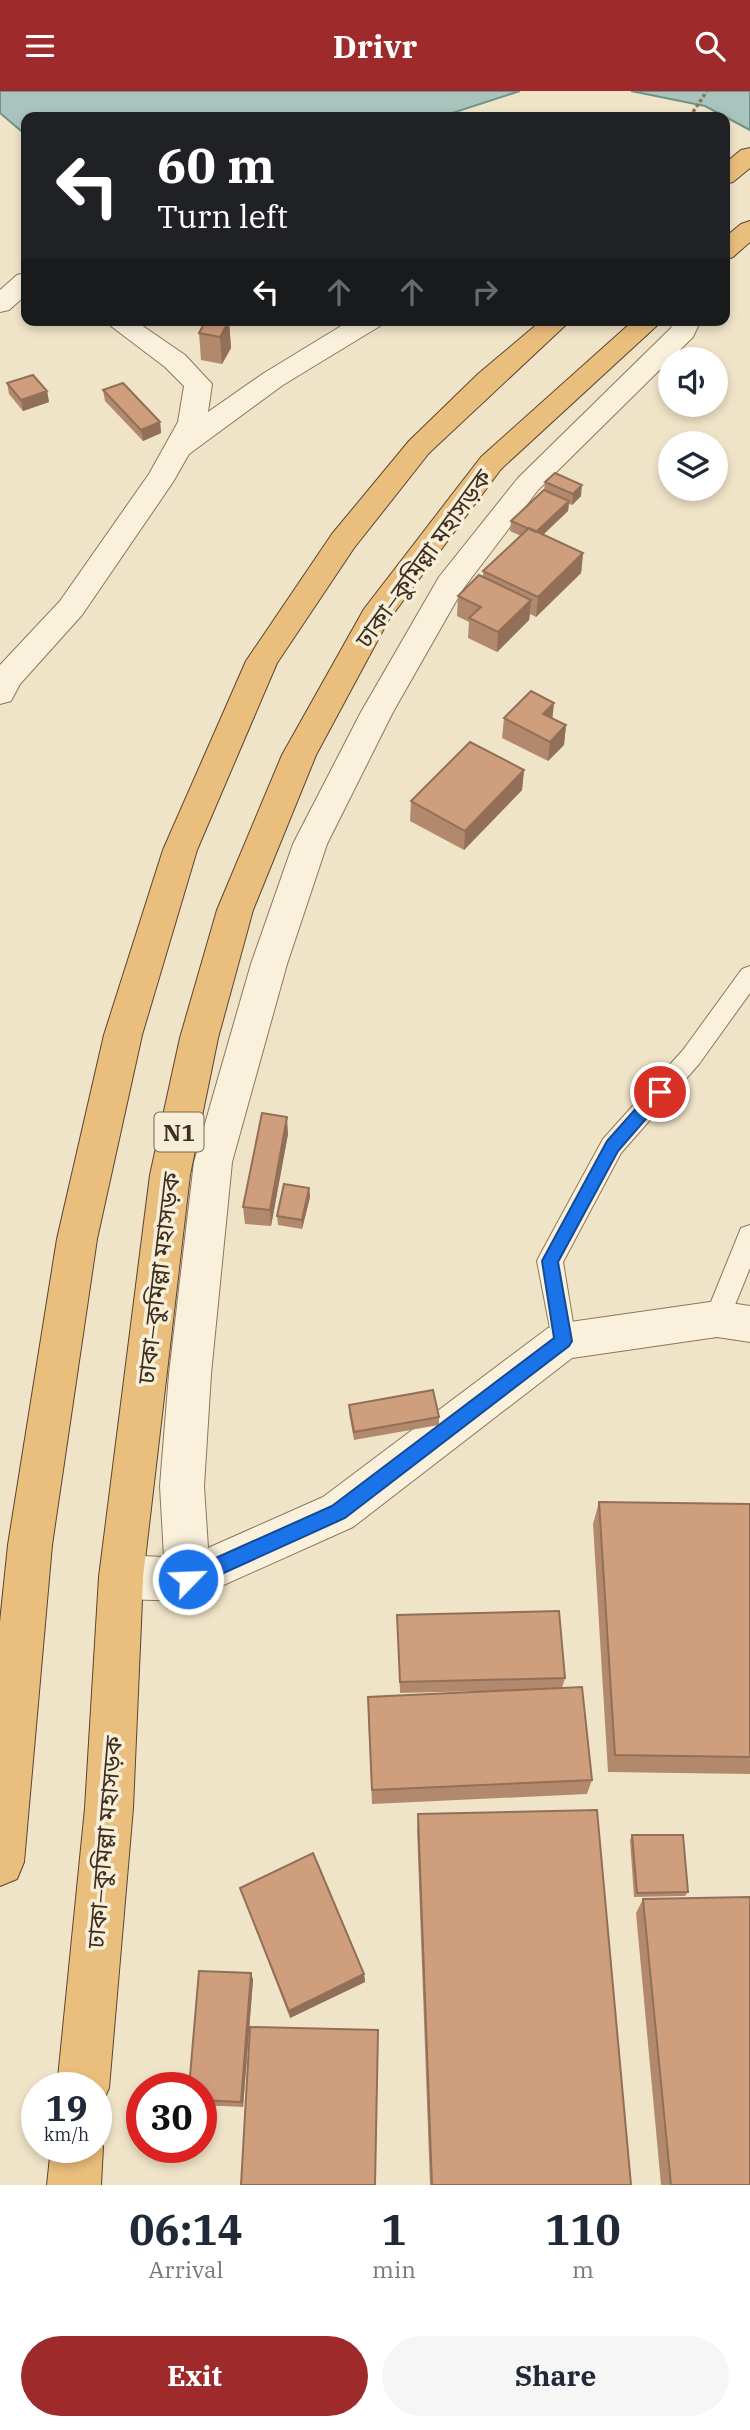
<!DOCTYPE html>
<html lang="en">
<head>
<meta charset="utf-8">
<style>
  :root { --surface:#fff; --page:#f6f6f7; --text:#1f2937; --muted:#747a83; --accent:#9e2a2b }
  body { margin:0; font-family:"IBM Plex Serif","Noto Sans Bengali",serif; background:var(--page); color:var(--text); height:100vh; display:flex; flex-direction:column; font-size:26px; white-space:nowrap }
  * { box-sizing:border-box; margin:0 }
  p { font-size:23px; color:var(--muted) }
  .icon { flex:none; width:38px; height:38px; fill:none; stroke:currentColor; stroke-width:2; stroke-linecap:round; stroke-linejoin:round }
  .map { position:relative; height:2094px; overflow:hidden }
  .details { display:flex; flex-direction:column; background:var(--surface); flex:1 }
  .details>* { flex:none }
  .hud { position:absolute; left:21px; top:21px; width:709px; height:214px; border-radius:14px; box-shadow:0 4px 10px #0003; background:#202124; color:#fff; overflow:hidden }
  .buttons { position:absolute; left:658px; top:256px; display:grid; gap:14px }
  .buttons a { display:grid; place-items:center; width:70px; height:70px; border-radius:50%; background:var(--surface); box-shadow:0 4px 10px #0003; font-size:35px }
  .speed { position:absolute; left:21px; top:1981px; display:flex; gap:14px; font-size:35px; font-weight:700; text-align:center }
  .speed>* { display:grid; place-content:center; width:91px; height:91px; border-radius:50%; background:var(--surface); box-shadow:0 4px 10px #0003; line-height:1 }
  .speed small { font-size:18px; font-weight:400 }
  .speed .limit { border:10px solid #d22; background:#fff; color:#111 }
  .pin { position:absolute; display:grid; place-items:center; width:60px; height:60px; color:#fff; margin:-30px; border:4px solid #fff; border-radius:50%; box-shadow:0 2px 7px #0007 }
  .me { position:absolute; width:77px; margin:-38px; rotate:66deg; stroke-linejoin:round; filter:drop-shadow(0 0 5px #0008) }
  .turn { display:flex; align-items:center; gap:24px; height:147px; padding:0 21px; font-size:32px }
  .turn .icon { width:91px; height:91px; stroke-width:2.5 }
  .turn b { display:block; font-size:49px; line-height:60px }
  .lanes { display:flex; align-items:center; height:66px; padding:0 21px; background:#0003; justify-content:center; gap:35px; direction:ltr }
  .lanes .off { opacity:.35 }
  .eta { display:flex; justify-content:space-evenly; align-items:center; height:119px; text-align:center }
  .eta b { font-size:42px; font-weight:800; line-height:49px }
  .button { display:flex; gap:14px; margin-top:auto; padding:14px 21px }
  .button a { flex:1; height:80px; border-radius:42px; background:var(--accent); color:#fff; font-size:28px; font-weight:800; line-height:80px; text-align:center }
  .button a+a { background:var(--page); color:var(--text) }
  header { display:flex; justify-content:space-between; align-items:center; height:91px; padding:0 21px; background:var(--accent); color:#fff; font-size:32px; font-weight:800 }
  .map>svg:first-child { display:block }
  .water { fill:#a9c4bc; stroke:#6f938a; stroke-width:2 }
  .lines { fill:none; stroke-linecap:round; stroke-linejoin:round }
  .service-casing { stroke:#8d765c; stroke-width:2 }
  .minor-casing { stroke:#8d765c; stroke-width:2 }
  .trunk-casing { stroke:#5b4430; stroke-width:2 }
  .path { stroke:#8d765c; stroke-width:3.5; stroke-dasharray:3.5 2.5; stroke-linecap:butt }
  .service { fill:#faf1dc; fill-rule:evenodd }
  .minor { fill:#faf1dc; fill-rule:evenodd }
  .trunk { fill:#eabe7c; fill-rule:evenodd }
  .wall { fill:#b2896c }
  .shaded-wall { fill:#916f58 }
  .building { fill:#cf9f7d; stroke:#916f58; stroke-width:2 }
  .route { fill:#1a73e8; stroke:#114b97; stroke-width:2 }
  .labels { text-anchor:middle; dominant-baseline:central; stroke-width:7; stroke-linejoin:round; paint-order:stroke }
  .shield { fill:#f7eed8; stroke:#756857; stroke-width:2 }
  .shield-label { font-size:23px; font-weight:bold; fill:#3d2e20 }
  .street-label { font-size:24px; fill:#3d2e20; stroke:#f7eed8 }
</style>
</head>
<body>
<header><svg class="icon" aria-label="menu" viewBox="0 0 24 24"><path d="M4 6h16M4 12h16M4 18h16"/></svg>Drivr<svg class="icon" aria-label="search" viewBox="0 0 24 24"><circle cx="10" cy="10" r="6"/><path d="M15 15l6 6"/></svg></header>
<div class="map">
<svg width="750" height="2094" viewBox="0 0 750 2094">
  <rect width="100%" height="100%" fill="#f0e4c8"/>
  <path class="water" d="M0,0H520L440,26H26V44L0,22Z
    M631,0H750V39L705,15Z"/>
  <g class="lines">
    <defs>
      <path id="service" d="M750,875V902L699,973L621,1062L563,1171L576,1250L572,1258L563,1262L554,1258L537,1170L541,1162L603,1048L683,959L742,878Z
        M750,1134V1177L726,1236L717,1240L708,1236L704,1228L741,1137Z"/>
      <path id="minor" d="M26,182V204L9,219L0,221V199L17,184Z
        M103,229H134L185,264L212,293L208,321L264,282L351,229H384L380,235L283,294L189,363L173,391L82,524L20,593L11,610L0,613V574L60,510L149,383L178,331L184,295L165,276Z
        M674,229H701L693,246L538,399L463,498L393,621L327,753L287,873L232,1071L211,1283L204,1395L208,1457L323,1406L548,1237L563,1232L717,1210L750,1215V1251L717,1246L572,1267L353,1436L188,1510L121,1508L105,1501L99,1486L105,1471L121,1464L164,1466L160,1395L169,1283L194,1071L251,873L293,753L361,621L439,486L518,387L671,237Z"/>
      <path id="trunk" d="M750,57V77L733,91L724,93V73L741,59Z
        M750,130V151L733,166L724,169V147L741,133Z
        M542,229H571L429,362L354,457L277,572L197,759L142,944L97,1148L52,1454L24,1771L17,1788L0,1795V1531L8,1454L57,1148L104,944L163,759L246,570L332,443L409,350L478,283Z
        M634,229H663L501,378L388,530L316,664L253,819L218,947L190,1084L143,1486L133,1717L109,1997L101,2015L96,2018V1997H57L85,1717L99,1486L150,1084L180,947L217,819L282,664L364,518L481,366Z
        M96,2039L103,2056L101,2094H47L51,2056H96Z"/>
    </defs>
    <use href="#service" class="service-casing"/>
    <use href="#minor" class="minor-casing"/>
    <use href="#trunk" class="trunk-casing"/>
    <path class="path" d="M693,21L707,0"/>
    <use href="#service" class="service"/>
    <use href="#minor" class="minor"/>
    <use href="#trunk" class="trunk"/>
  </g>
  <path class="wall" d="M229,230L231,257L222,273L201,269L199,242Z
    M7,292L47,300L49,311L23,320L9,303Z
    M103,299L160,331L161,342L143,350L105,310Z
    M545,391L581,405L572,414L569,413L568,420L543,444L583,462L581,482L536,526L530,523L529,529L497,561L468,547L469,531L457,525L458,505L483,486V480L521,445L510,440L511,430L544,399Z
    M504,627H552L566,634L564,654L548,670L502,647Z
    M524,679L522,699L464,759L410,730L411,710Z
    M288,1043L271,1135L245,1133L243,1116Z
    M309,1097L310,1106L302,1138L278,1134L277,1125Z
    M349,1314L439,1326V1334L354,1349L349,1322Z
    M599,1411L750,1413V1683L608,1681L593,1433Z
    M397,1524L565,1587L562,1597L592,1689L587,1703L372,1713L368,1621L517,1599L400,1602Z
    M418,1723L631,2094H430L417,1739Z
    M632,1744L688,1801L685,1805L634,1806L630,1749Z
    M240,1797L364,1883L365,1891L290,1927Z
    M643,1808L750,2094H661L636,1822Z
    M251,1882L253,1889L243,2016L201,2014V1997Z"/>
  <path class="shaded-wall" d="M229,230L231,257L222,273L220,246Z
    M47,300L49,311L23,320L21,309Z
    M160,331L161,342L143,350L141,339Z
    M582,394L581,405L572,414L573,403Z
    M569,410L568,420L535,451V441Z
    M583,462L581,482L536,526L538,506Z
    M531,509L529,529L497,561L498,541Z
    M554,612L552,631L543,623Z
    M566,634L564,654L548,670L550,651Z
    M524,679L522,699L464,759L465,740Z
    M287,1026L288,1043L271,1135L270,1119Z
    M309,1097L310,1106L302,1138V1129Z
    M251,1882L253,1889L243,2016L241,2011Z
    M364,1883L365,1891L290,1927L289,1920Z"/>
  <path class="building" d="M206,229H225L229,230L220,246L199,242Z
    M33,284L47,300L21,309L7,292Z
    M123,292L160,331L141,339L103,299Z
    M555,382L582,394L573,403L545,391Z
    M544,399L569,410L536,441L511,430Z
    M529,437L583,462L538,506L483,480Z
    M479,484L531,509L498,541L469,527L481,516L458,505Z
    M531,600L554,612L543,623L566,634L550,651L504,627Z
    M470,651L524,679L465,740L411,710Z
    M262,1022L287,1026L270,1119L243,1116Z
    M284,1093L309,1097L302,1129L277,1125Z
    M433,1299L439,1326L354,1341L349,1314Z
    M599,1411L750,1413V1666L615,1664Z
    M559,1520L565,1587L400,1591L397,1524Z
    M582,1596L592,1689L372,1699L368,1606Z
    M597,1719L631,2094H432L418,1723Z
    M632,1744H683L688,1801L637,1802Z
    M313,1762L364,1883L289,1920L240,1797Z
    M750,1806V2094H671L643,1808Z
    M199,1880L251,1882L241,2011L201,2009V1997H189Z
    M250,1936L378,1939L375,2094H241Z"/>
  <path class="route" d="M660,995L665,997V1006L618,1060L558,1171L572,1250L569,1255L345,1427L195,1495L188,1497L182,1495L179,1488L182,1482L332,1415L554,1247L542,1170L607,1050L654,997Z"/>
  <g class="labels">
    <rect class="shield" x="154.5" y="1021.5" width="49" height="39" rx="5"/>
    <g class="shield-label">
      <text x="179" y="1041">N1</text>
    </g>
    <g class="street-label">
      <text transform="translate(423 467) rotate(-54)">ঢাকা–কুমিল্লা মহাসড়ক</text>
      <text transform="translate(158 1187) rotate(-83)">ঢাকা–কুমিল্লা মহাসড়ক</text>
      <text transform="translate(104 1751) rotate(-85)">ঢাকা–কুমিল্লা মহাসড়ক</text>
    </g>
  </g>
</svg>
<div class="buttons">
<a><svg class="icon" aria-label="sound" viewBox="0 0 24 24"><path d="M4 9h4l5-4v14l-5-4H4zM17 9q2 3 0 6"/></svg></a>
<a><svg class="icon" aria-label="layers" viewBox="0 0 24 24"><path d="M12 4l9 5-9 5-9-5zM3 14l9 5 9-5"/></svg></a>
</div>
<div class="speed"><div>19<small>km/h</small></div><div class="limit">30</div></div>
<div class="pin" style="left:660px;top:1001px;background:#d93025"><svg class="icon" aria-label="arrive" viewBox="0 0 24 24"><path d="M6 21V4h12l-3 4 3 4H6"/></svg></div>
<svg class="me" style="left:188px;top:1488px" viewBox="-20 -20 40 40"><circle r="17" fill="#1a73e8" stroke="#fff" stroke-width="3"/><path d="M0-11L8 9 0 5-8 9z" fill="#fff"/></svg>
<div class="hud">
<div class="turn"><svg class="icon" aria-label="left" viewBox="0 0 24 24"><path d="M17 20v-9H6M10 6l-5 5 5 5"/></svg><div><b>60 m</b>Turn left</div></div>
<div class="lanes"><svg class="icon" aria-label="left" viewBox="0 0 24 24"><path d="M17 20v-9H6M10 6l-5 5 5 5"/></svg><svg class="icon off" aria-label="ahead" viewBox="0 0 24 24"><path d="M12 20V5M6 11l6-6 6 6"/></svg><svg class="icon off" aria-label="ahead" viewBox="0 0 24 24"><path d="M12 20V5M6 11l6-6 6 6"/></svg><svg class="icon off" aria-label="right" viewBox="0 0 24 24"><path d="M7 20v-9h11M14 6l5 5-5 5"/></svg></div>
</div>
</div>
<section class="details">
<div class="eta">
<div><b>06:14</b><p>Arrival</p></div>
<div><b>1</b><p>min</p></div>
<div><b>110</b><p>m</p></div>
</div>
<div class="button"><a>Exit</a><a>Share</a></div>
</section>
</body>
</html>
